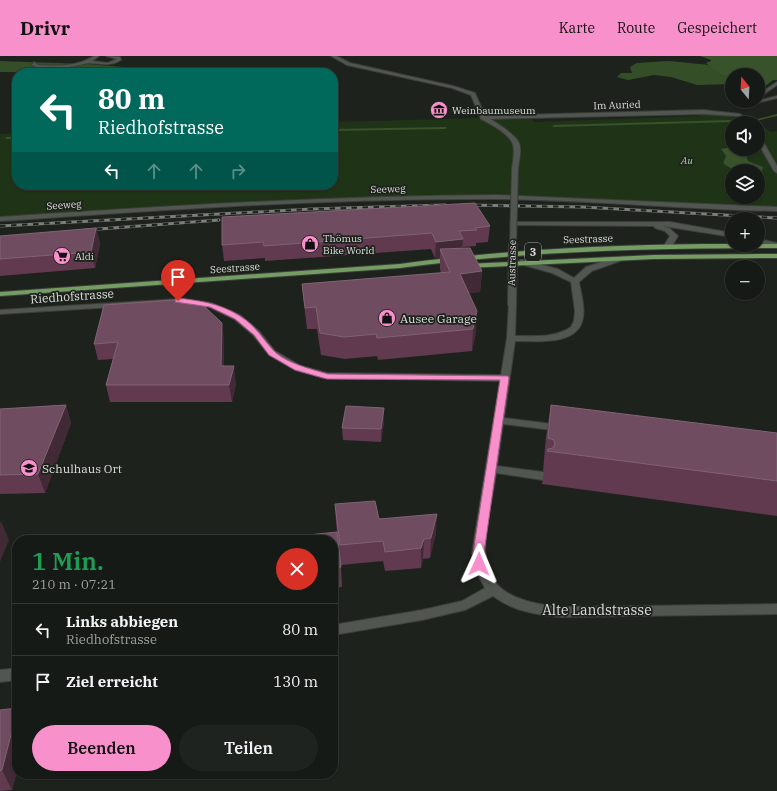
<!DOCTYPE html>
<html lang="de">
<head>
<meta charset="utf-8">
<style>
  :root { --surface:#161a16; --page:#1f231f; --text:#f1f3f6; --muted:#9ea1a1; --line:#353835; --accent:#f890cc }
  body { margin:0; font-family:"IBM Plex Serif",serif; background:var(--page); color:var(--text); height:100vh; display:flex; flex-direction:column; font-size:15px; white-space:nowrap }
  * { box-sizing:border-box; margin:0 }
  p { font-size:13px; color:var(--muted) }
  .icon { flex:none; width:22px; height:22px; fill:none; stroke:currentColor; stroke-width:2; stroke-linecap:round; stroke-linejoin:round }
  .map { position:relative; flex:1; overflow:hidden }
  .details { position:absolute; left:12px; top:479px; width:326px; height:244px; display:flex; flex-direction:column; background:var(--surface); border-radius:16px; box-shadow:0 1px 3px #0004,0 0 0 1px var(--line) }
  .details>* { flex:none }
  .top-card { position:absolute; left:12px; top:12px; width:326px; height:122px; border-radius:16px; box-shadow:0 1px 3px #0004,0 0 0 1px var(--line); background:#00695c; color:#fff; overflow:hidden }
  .needle { width:26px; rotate:342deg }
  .fabs { position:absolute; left:725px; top:12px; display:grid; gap:8px }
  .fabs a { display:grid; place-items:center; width:40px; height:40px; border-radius:50%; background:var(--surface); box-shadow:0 1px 3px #0004,0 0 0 1px var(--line); font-size:20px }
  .pin { position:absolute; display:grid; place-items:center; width:34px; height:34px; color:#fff; margin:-41px -17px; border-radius:50% 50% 50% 0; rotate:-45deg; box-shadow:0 0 4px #0007 }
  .pin .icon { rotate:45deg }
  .me { position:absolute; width:44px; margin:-22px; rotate:1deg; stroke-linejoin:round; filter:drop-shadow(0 0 3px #0008) }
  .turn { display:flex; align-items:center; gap:14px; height:84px; padding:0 20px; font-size:18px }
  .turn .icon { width:52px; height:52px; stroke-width:2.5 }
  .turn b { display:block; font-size:28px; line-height:34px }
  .lanes { display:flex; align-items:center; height:38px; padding:0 20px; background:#0003; justify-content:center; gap:20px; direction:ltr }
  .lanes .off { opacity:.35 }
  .round { display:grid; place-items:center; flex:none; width:42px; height:42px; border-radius:21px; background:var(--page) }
  .head { display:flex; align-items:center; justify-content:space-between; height:68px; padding:0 20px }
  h1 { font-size:24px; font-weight:600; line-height:30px; color:#1e9e55 }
  .action { display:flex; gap:8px; margin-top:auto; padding:8px 20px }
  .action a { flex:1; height:46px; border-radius:24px; background:var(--accent); color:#111; font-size:16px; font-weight:600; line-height:46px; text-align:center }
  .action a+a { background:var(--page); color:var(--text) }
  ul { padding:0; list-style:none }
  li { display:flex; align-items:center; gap:12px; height:52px; padding:0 20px; border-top:1px solid var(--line) }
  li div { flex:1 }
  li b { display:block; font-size:15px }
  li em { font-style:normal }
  header { display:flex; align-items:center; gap:24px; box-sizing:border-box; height:56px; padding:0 20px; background:var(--accent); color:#111 }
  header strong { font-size:19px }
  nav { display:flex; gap:22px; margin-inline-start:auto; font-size:14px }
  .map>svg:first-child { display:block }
  .green { fill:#1f3316; fill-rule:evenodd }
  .forest { fill:#344e27 }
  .water { fill:#38522b }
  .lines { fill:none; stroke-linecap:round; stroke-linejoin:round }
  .stream { fill:#38522b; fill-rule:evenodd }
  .minor-casing { stroke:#3b3e3a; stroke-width:2 }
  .major-casing { stroke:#3b3e3a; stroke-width:2 }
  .minor { fill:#525650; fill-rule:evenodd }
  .major { fill:#759c62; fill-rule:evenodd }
  .rail-casing { stroke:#7b7e7a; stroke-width:3 }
  .rail { stroke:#1e221d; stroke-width:2; stroke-dasharray:5.5; stroke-linecap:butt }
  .minor-bridge-far1-casing { stroke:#3b3e3a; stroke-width:8; stroke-linecap:butt }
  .minor-bridge-casing { stroke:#3b3e3a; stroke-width:10; stroke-linecap:butt }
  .minor-bridge-far1 { stroke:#525650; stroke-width:6 }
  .minor-bridge { stroke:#525650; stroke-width:8 }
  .wall { fill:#613a50 }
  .shaded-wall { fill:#412936 }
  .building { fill:#6f4c60; stroke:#806373 }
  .route { fill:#f890cc; stroke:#a15e85 }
  .labels { text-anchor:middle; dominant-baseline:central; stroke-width:3.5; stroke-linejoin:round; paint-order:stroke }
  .far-street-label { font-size:10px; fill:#dddfdc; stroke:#1e221d }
  .far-poi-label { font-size:10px; fill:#dddfdc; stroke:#1e221d; text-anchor:start }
  .far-park-label { font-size:10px; font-style:italic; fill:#abd897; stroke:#1e221d }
  .shield { fill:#1e221d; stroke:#a4a6a3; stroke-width:1 }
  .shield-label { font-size:11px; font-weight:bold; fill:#dddfdc }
  .street-label { font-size:12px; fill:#dddfdc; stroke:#1e221d }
  .poi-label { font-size:12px; fill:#dddfdc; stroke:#1e221d; text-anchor:start }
  .near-street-label { font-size:14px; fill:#dddfdc; stroke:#1e221d }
</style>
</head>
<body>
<header>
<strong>Drivr</strong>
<nav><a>Karte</a><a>Route</a><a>Gespeichert</a></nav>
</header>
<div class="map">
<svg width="777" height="735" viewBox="0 0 777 735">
  <rect width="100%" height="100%" fill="#1e221d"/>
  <path class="green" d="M697,56L738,59L749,67H732V93H758V67L771,76L777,75V153C661,148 545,140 429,142C286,143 143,155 0,163V78L17,77V129H333V66L483,62L487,64L531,63L535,66L701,60ZM732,115H758V141H732Z"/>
  <path class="forest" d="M0,5L87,8L148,13L143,17L0,16Z
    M669,5L710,9L719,18L732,23V28L697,29L671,21L654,19L628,24L617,21L621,17H632L630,11L637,7Z"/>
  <path class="water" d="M700,0H777V24H773L758,36V19H732V23L719,18L706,7L711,5V4Z
    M732,91V93H743L748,105L763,111L762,115C751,118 733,116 723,107L726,100L721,93Z"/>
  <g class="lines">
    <path class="stream" d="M777,58V60L752,66L750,65Z
      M730,64L732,65L731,66L554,71L552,70L554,69Z
      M446,71L447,72L445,73L333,75V73Z
      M7,81H17V83H6L5,82Z"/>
    <defs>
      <path id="minor" d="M94,0H99L92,5L108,7L117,3L106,0L120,1L121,4C110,11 100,7 88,7C84,8 79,9 75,10C63,12 43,15 32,9L34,6L38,9C57,10 77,11 94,0Z
        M331,0H336L350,7L453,30L475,37L485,60L703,54L740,58L752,67H746L737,60L703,58L490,63C498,68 515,78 519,87C522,94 519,105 518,112L515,114L512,112C513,105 515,96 513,89C510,78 491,68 481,63L471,39L452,32L347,9Z
        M777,26V29L758,42V39Z
        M777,40V42L752,48L750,47Z
        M758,80L761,82L777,110V117L774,115L758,87Z
        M496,139L777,151V155C683,153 590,144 496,143C330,142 165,154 0,165V161C165,150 330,140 496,139Z
        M513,166H670L732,177V181L663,170L669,172L678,180L670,193H667L663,191L670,180L665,175L655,172L654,170L511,169L510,168Z
        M758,183L777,187V191L758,187Z
        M617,201L621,203L620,205L592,215L579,226C581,238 586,253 582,266C574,290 535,285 515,285L504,362L560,369L565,372L560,375L503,368L497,410L543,416L547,417L548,420L547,423L543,424L496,417C485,491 461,541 560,551L777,548V558L560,561C536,559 513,555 493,540L465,554L422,564L333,579V569L422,554L462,545L485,532L475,513L472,497L500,325L324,322L295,314L269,299L253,279L234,263L209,251L178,247L0,258V254L178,243L211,247L240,259L259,275L275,295L301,310L327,317L501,319L507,282L509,247H515L516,249L515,280C534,280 555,282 571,271L574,265L575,255L571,226L552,217L520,208V204H523L558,213L574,222L586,211Z
        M17,612V624L0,626V614Z"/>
      <path id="major" d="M732,188H777V192C651,192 525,195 400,212L0,240V236L400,208C510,193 621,188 732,188Z
        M777,198V202L654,203L466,212L462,210L466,208L654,199Z"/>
    </defs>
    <use href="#minor" class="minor-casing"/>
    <use href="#major" class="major-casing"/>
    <use href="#minor" class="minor"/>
    <use href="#major" class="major"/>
    <defs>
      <path id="rail" d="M465,149L583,151L777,162
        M0,170L312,153L445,149
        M86,174L219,164"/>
    </defs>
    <use href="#rail" class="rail-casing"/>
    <use href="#rail" class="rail"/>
    <defs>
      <path id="minor-bridge-far1" d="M513,188L515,112"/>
      <path id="minor-bridge" d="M512,249L513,187"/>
    </defs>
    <use href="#minor-bridge-far1" class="minor-bridge-far1-casing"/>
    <use href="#minor-bridge" class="minor-bridge-casing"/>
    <use href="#minor-bridge-far1" class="minor-bridge-far1"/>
    <use href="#minor-bridge" class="minor-bridge"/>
  </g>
  <path class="wall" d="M490,170L488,186L476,187V190L463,191V192L482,215L480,236L469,237L476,276L472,295L378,304L377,300L345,303L321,299L317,273H307L304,248L302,228L441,217L440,213V202H435L431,193L265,205V202L224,205L222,189Z
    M96,172L100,188L95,212L0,220V180Z
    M104,249L224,283V310L236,327L232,346H110L106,329L113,303L98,304L94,288Z
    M66,349L71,367L45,437L0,438V353Z
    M551,349L777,377V460L542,428L544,415H543L546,381Z
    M384,365L381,386L343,384L342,372Z
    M335,448L379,463L436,477L430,502L423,503L421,512L385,515L383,505L341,509L336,467Z
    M333,484L341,511L342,531L333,532Z
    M17,652V714L12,734L0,735V654Z"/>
  <path class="shaded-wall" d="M96,172L100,188L95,212L91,196Z
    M463,183L462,199L440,193V202H435L436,186Z
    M482,215L480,236L459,239L460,218Z
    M477,255L476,276L472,295L473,273Z
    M222,267L224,283V327L221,310Z
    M234,310L236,327L232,346L229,329Z
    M66,349L71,367L45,437L38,418Z
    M384,352V365L381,386V373Z
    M437,458L436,477L430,502L431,482Z
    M1,465L9,484L0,506V467Z
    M424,483L423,503L421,512V492Z
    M17,655V714L12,734L2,714Z"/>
  <path class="building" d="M475,147L490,170L475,172L477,174L459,175L463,183L436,186L432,177L264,190L263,186L222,189V161Z
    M96,172L91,196L0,203V180Z
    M470,192L482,215L460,218L477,255L473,273L377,282L376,278L344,281L320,277L316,251L305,252L302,228L450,216L440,193Z
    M174,244L193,246L205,251L222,267L221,310H234L229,329H106L118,286L94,288L104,249Z
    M66,349L38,418L0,419V353Z
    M551,349L777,377V425L547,395L548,393L553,392L555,388L554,384L548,382Z
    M346,350L384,352L381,373L342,372Z
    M375,445L379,463L437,458L431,482L424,483L421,492L385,496L383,485L340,489L335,448Z
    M337,476L341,511L333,512V484H289V481Z
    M17,652V655L2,714L0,715V654Z"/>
  <path class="route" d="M178,242C201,245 219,247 240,260C256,270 262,282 274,295C286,307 311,313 328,318L508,320L509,322L484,497L485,508L483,510L479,512L475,510L473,497L500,324L327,323L295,314L269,299L254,279L235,263L210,251L175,246V243Z"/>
  <defs>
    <symbol id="museum-disc" viewBox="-11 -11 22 22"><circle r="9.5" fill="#f890cc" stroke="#1e221d"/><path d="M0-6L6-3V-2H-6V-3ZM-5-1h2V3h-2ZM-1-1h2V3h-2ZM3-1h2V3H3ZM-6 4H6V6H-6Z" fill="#111"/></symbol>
    <symbol id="shop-disc" viewBox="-11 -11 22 22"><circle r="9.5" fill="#f890cc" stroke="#1e221d"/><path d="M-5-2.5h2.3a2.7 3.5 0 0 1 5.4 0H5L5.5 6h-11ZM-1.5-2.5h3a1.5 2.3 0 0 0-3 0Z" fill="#111"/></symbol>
    <symbol id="supermarket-disc" viewBox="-11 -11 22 22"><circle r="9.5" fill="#f890cc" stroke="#1e221d"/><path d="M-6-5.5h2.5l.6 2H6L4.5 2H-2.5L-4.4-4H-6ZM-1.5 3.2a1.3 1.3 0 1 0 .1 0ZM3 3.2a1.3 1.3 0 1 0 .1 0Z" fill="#111"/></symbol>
    <symbol id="school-disc" viewBox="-11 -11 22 22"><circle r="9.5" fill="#f890cc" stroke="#1e221d"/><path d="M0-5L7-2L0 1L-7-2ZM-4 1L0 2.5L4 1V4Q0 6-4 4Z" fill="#111"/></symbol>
  </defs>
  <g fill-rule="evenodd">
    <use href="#museum-disc" x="429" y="44" width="20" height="20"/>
    <use href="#shop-disc" x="300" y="178" width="20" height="20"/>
    <use href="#supermarket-disc" x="52" y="190" width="20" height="20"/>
    <use href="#shop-disc" x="377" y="252" width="20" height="20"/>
    <use href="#school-disc" x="19" y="402" width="20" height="20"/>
  </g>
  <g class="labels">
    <g class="far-street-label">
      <text transform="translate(617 49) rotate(-2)">Im Auried</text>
      <text transform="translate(388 133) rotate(-2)">Seeweg</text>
      <text transform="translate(64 149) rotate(-4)">Seeweg</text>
      <text transform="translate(588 183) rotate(-2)">Seestrasse</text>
      <text transform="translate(512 207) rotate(-89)">Austrasse</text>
      <text transform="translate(235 212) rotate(-4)">Seestrasse</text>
    </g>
    <g class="far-poi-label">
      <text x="452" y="54">Weinbaumuseum</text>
      <text x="323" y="182">Thömus<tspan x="323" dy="12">Bike World</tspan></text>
      <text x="75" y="200">Aldi</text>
    </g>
    <g class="far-park-label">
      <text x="687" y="104">Au</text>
    </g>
    <rect class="shield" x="525" y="187" width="16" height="18" rx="3"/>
    <g class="shield-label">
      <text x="533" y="196">3</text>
    </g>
    <g class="street-label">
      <text transform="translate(72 240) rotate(-4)">Riedhofstrasse</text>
    </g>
    <g class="poi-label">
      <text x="400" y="262">Ausee Garage</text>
      <text x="42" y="412">Schulhaus Ort</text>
    </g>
    <g class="near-street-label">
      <text x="597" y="554">Alte Landstrasse</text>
    </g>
  </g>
</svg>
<div class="fabs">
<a><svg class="needle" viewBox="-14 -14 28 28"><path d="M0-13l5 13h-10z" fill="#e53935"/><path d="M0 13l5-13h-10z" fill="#9ea1a1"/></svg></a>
<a><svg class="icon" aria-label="sound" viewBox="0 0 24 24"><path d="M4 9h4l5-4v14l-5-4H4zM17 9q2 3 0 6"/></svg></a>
<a><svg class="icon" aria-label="layers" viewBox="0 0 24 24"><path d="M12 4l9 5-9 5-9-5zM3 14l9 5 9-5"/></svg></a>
<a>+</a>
<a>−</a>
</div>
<div class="pin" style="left:178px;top:245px;background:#d93025"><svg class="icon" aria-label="arrive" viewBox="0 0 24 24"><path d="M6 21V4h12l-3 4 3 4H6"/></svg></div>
<svg class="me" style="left:479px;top:508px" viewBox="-20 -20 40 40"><path d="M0-17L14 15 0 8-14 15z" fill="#f890cc" stroke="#fff" stroke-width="4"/></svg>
<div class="top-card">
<div class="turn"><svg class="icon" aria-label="left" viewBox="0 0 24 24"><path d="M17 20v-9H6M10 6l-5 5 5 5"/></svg><div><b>80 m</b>Riedhofstrasse</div></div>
<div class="lanes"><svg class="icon" aria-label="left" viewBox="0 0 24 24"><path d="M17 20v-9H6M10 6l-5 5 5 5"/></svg><svg class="icon off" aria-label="ahead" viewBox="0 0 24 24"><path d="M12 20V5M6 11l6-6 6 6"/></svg><svg class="icon off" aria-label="ahead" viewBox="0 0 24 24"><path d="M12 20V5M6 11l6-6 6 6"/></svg><svg class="icon off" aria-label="right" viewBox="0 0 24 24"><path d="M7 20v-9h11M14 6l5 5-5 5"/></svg></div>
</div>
<section class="details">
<div class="head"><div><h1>1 Min.</h1><p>210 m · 07:21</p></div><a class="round" style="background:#d93025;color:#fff"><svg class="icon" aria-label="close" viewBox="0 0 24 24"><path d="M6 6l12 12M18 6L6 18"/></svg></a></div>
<ul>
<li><svg class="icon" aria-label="left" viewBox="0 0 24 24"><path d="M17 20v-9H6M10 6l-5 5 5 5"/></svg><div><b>Links abbiegen</b><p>Riedhofstrasse</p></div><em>80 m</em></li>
<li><svg class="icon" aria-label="arrive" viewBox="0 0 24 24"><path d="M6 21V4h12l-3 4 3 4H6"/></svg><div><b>Ziel erreicht</b></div><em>130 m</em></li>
</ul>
<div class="action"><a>Beenden</a><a>Teilen</a></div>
</section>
</div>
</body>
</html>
